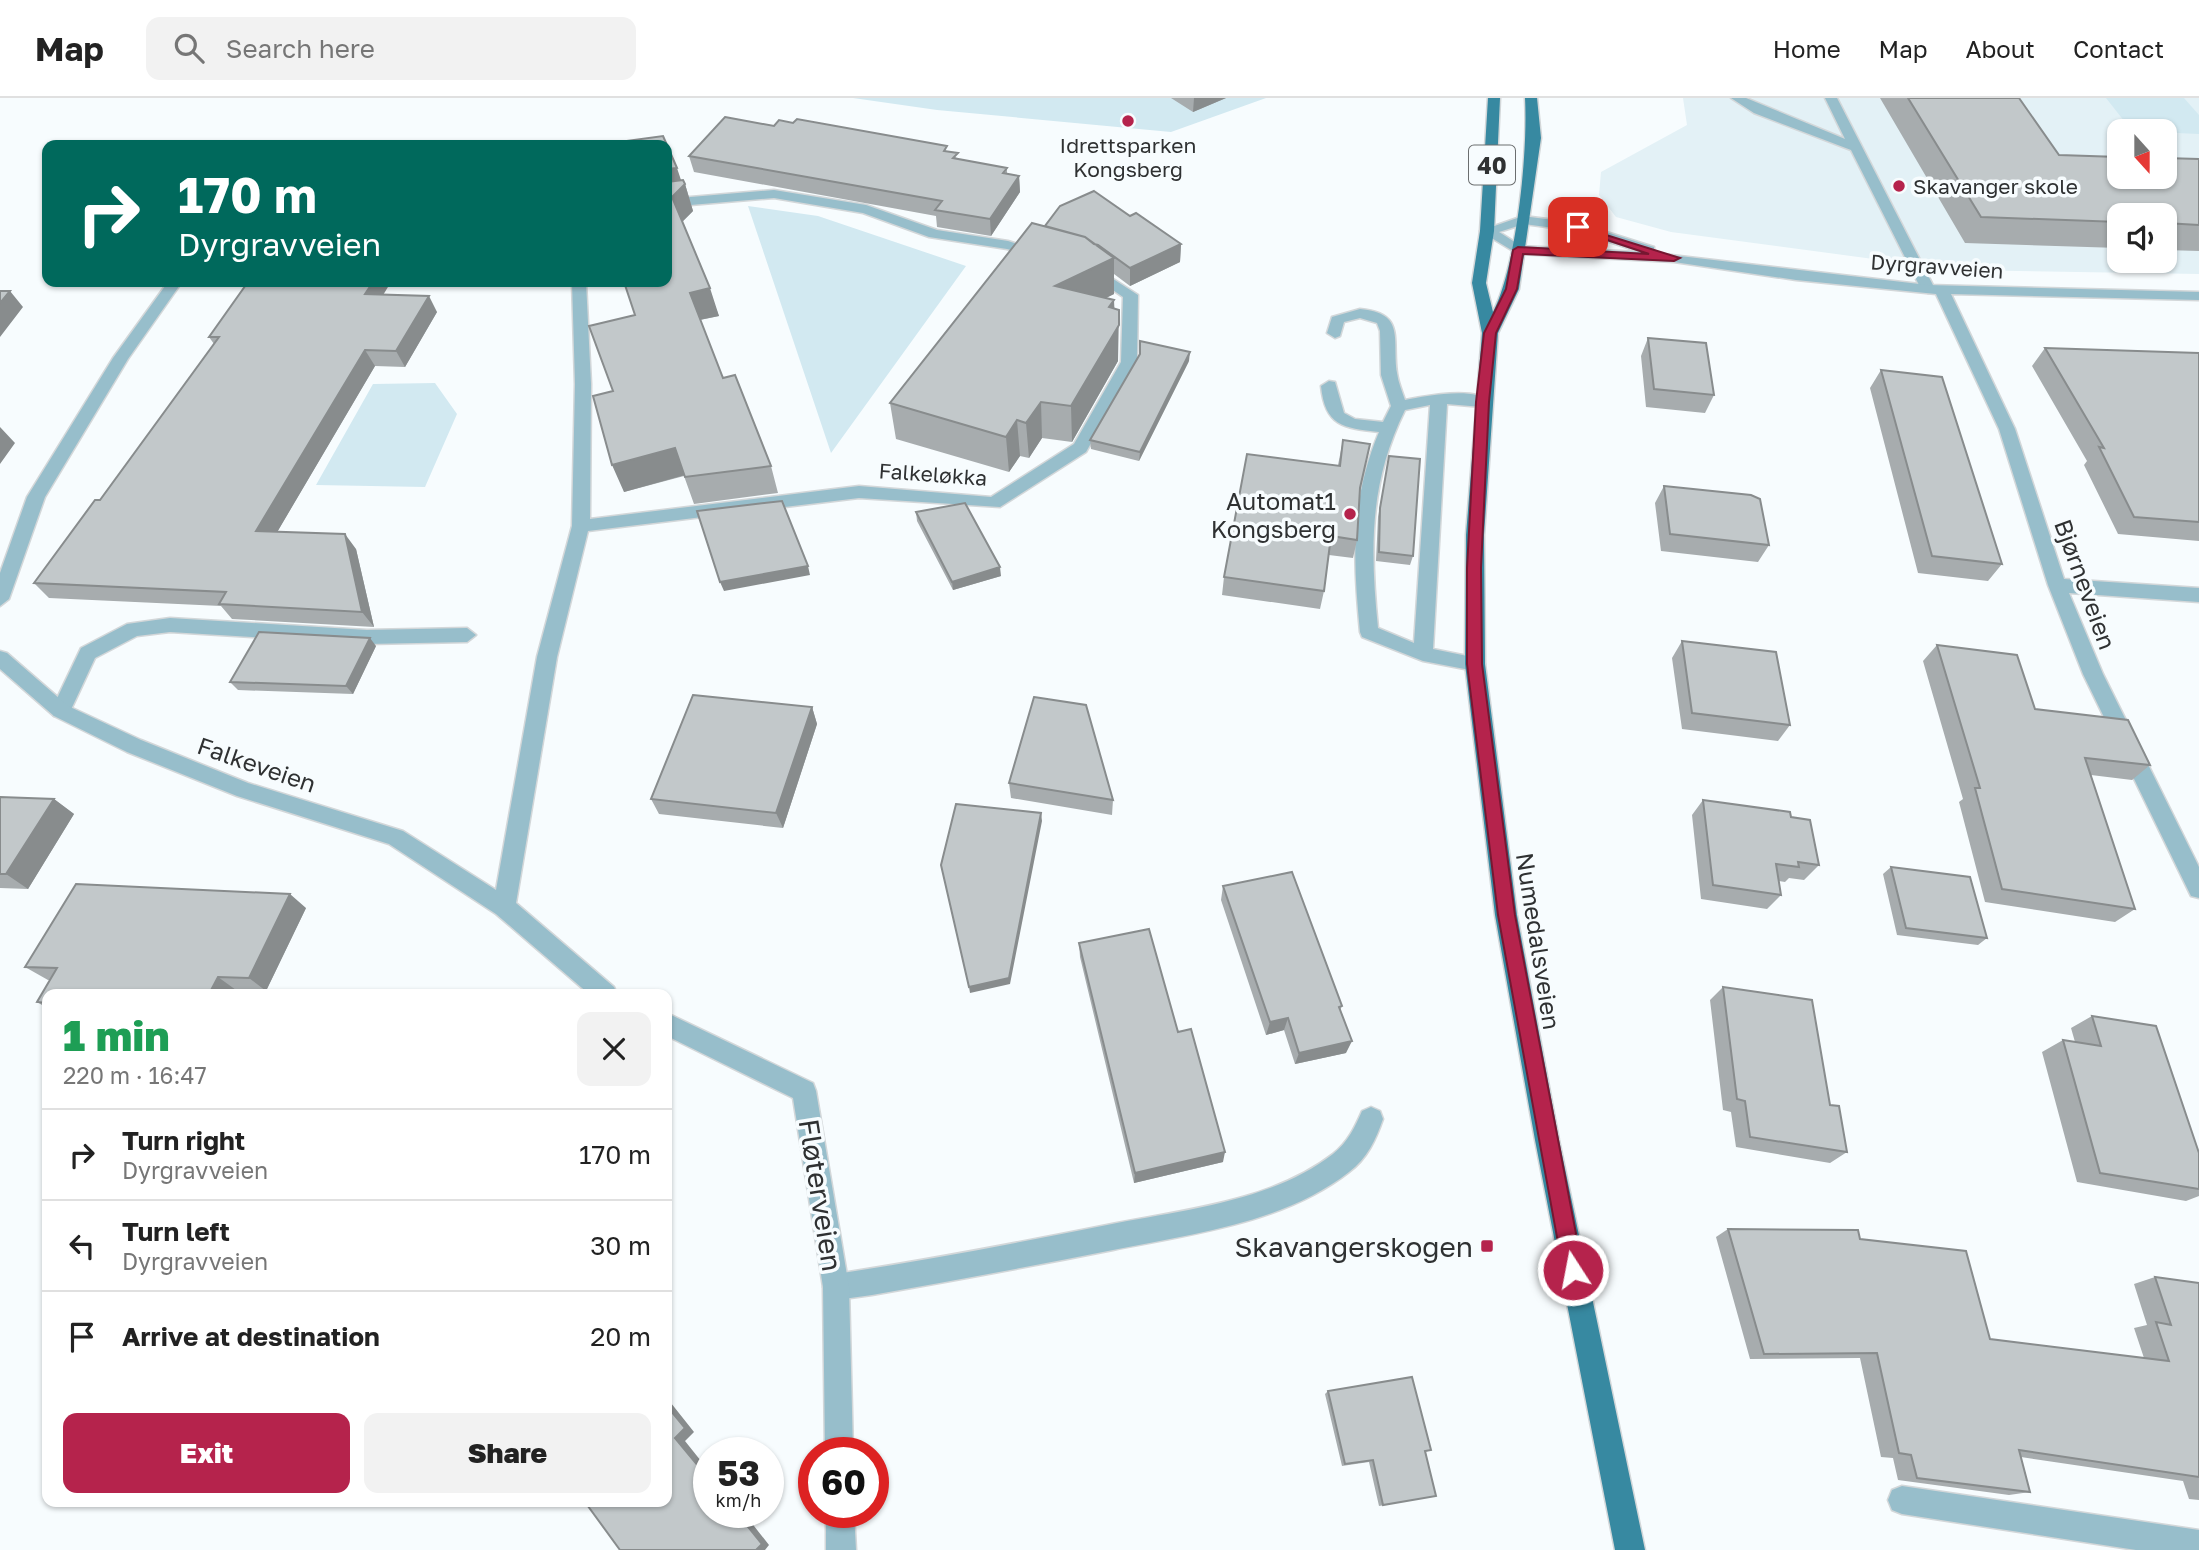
<!DOCTYPE html>
<html lang="en">
<head>
<meta charset="utf-8">
<style>
  :root { --surface:#fff; --page:#f2f2f2; --text:#222; --muted:#767676; --line:#e0e0e0; --accent:#b5234c }
  body { margin:0; font-family:"Golos Text",sans-serif; background:var(--page); color:var(--text); height:100vh; display:flex; flex-direction:column; font-size:26px; white-space:nowrap }
  * { box-sizing:border-box; margin:0 }
  p { font-size:23px; color:var(--muted) }
  .icon { flex:none; width:38px; height:38px; fill:none; stroke:currentColor; stroke-width:2; stroke-linecap:round; stroke-linejoin:round }
  .map { position:relative; flex:1; overflow:hidden }
  .details { position:absolute; left:42px; top:891px; width:630px; height:518px; display:flex; flex-direction:column; background:var(--surface); border-radius:14px; box-shadow:0 2px 5px #0004 }
  .details>* { flex:none }
  .top-card { position:absolute; left:42px; top:42px; width:630px; height:147px; border-radius:14px; box-shadow:0 2px 5px #0004; background:#00695c; color:#fff; overflow:hidden }
  .needle { width:46px; rotate:159deg }
  .tools { position:absolute; left:2107px; top:21px; display:grid; gap:14px }
  .tools a { display:grid; place-items:center; width:70px; height:70px; border-radius:14px; background:var(--surface); box-shadow:0 2px 5px #0004; font-size:35px }
  .speed { position:absolute; left:693px; top:1339px; display:flex; gap:14px; font-size:35px; font-weight:700; text-align:center }
  .speed>* { display:grid; place-content:center; width:91px; height:91px; border-radius:50%; background:var(--surface); box-shadow:0 2px 5px #0004; line-height:1 }
  .speed small { font-size:18px; font-weight:400 }
  .speed .limit { border:10px solid #d22; background:#fff; color:#111 }
  .pin { position:absolute; display:grid; place-items:center; width:60px; height:60px; color:#fff; margin:-30px; border-radius:14px; box-shadow:0 4px 10px #0006 }
  .me { position:absolute; width:77px; margin:-38px; rotate:349deg; stroke-linejoin:round; filter:drop-shadow(0 0 5px #0008) }
  .turn { display:flex; align-items:center; gap:24px; height:147px; padding:0 21px; font-size:32px }
  .turn .icon { width:91px; height:91px; stroke-width:2.5 }
  .turn b { display:block; font-size:49px; line-height:60px }
  .round { display:grid; place-items:center; flex:none; width:74px; height:74px; border-radius:14px; background:var(--page) }
  .summary { display:flex; align-items:center; justify-content:space-between; height:119px; padding:0 21px }
  h1 { font-size:42px; font-weight:800; line-height:52px; color:#1e9e55 }
  .cta { display:flex; gap:14px; margin-top:auto; padding:14px 21px }
  .cta a { flex:1; height:80px; border-radius:14px; background:var(--accent); color:#fff; font-size:28px; font-weight:800; line-height:80px; text-align:center }
  .cta a+a { background:var(--page); color:var(--text) }
  ul { padding:0; list-style:none }
  li { display:flex; align-items:center; gap:21px; height:91px; padding:0 21px; border-top:2px solid var(--line) }
  li div { flex:1 }
  li b { display:block; font-size:26px }
  li em { font-style:normal }
  header { display:flex; align-items:center; gap:42px; box-sizing:border-box; height:98px; padding:0 35px; background:var(--surface); border-bottom:2px solid var(--line) }
  header strong { font-size:33px }
  nav { display:flex; gap:38px; margin-inline-start:auto; font-size:24px }
  .search { width:490px; height:63px; background:var(--page); display:flex; align-items:center; gap:18px; box-sizing:border-box; padding:0 24px; border-radius:14px; color:var(--muted); font-size:26px }
  .map>svg:first-child { display:block }
  .built { fill:#e3f1f6; fill-rule:evenodd }
  .green { fill:#d2e9f1 }
  .lines { fill:none; stroke-linecap:round; stroke-linejoin:round }
  .lane-casing { stroke:#d3d7d9; stroke-width:3 }
  .street-casing { stroke:#d3d7d9; stroke-width:3 }
  .primary-casing { stroke:#d3d7d9; stroke-width:3 }
  .lane { fill:#97becb; fill-rule:evenodd }
  .street { fill:#97becb; fill-rule:evenodd }
  .primary { fill:#3789a1; fill-rule:evenodd }
  .wall { fill:#a7acae }
  .shaded-wall { fill:#888c8d }
  .building { fill:#c2c8ca; stroke:#888c8d; stroke-width:2 }
  .route { fill:#b5234c; stroke:#761731; stroke-width:2 }
  .poi-dot { fill:#b5234c; stroke:#f7fcfe; stroke-width:2.5 }
  .labels { text-anchor:middle; dominant-baseline:central; stroke-width:7; stroke-linejoin:round; paint-order:stroke }
  .far-poi-label { font-size:21px; fill:#2f3132; stroke:#f7fcfe }
  .far-street-label { font-size:21px; fill:#2f3132; stroke:#f7fcfe }
  .shield { fill:#f7fcfe; stroke:#6b6e6f; stroke-width:2 }
  .shield-label { font-size:23px; font-weight:bold; fill:#2f3132 }
  .poi-label { font-size:24px; fill:#2f3132; stroke:#f7fcfe; text-anchor:end }
  .street-label { font-size:24px; fill:#2f3132; stroke:#f7fcfe }
  .near-street-label { font-size:28px; fill:#2f3132; stroke:#f7fcfe }
  .near-poi-label { font-size:28px; fill:#2f3132; stroke:#f7fcfe; text-anchor:end }
</style>
</head>
<body>
<header>
<strong>Map</strong>
<div class="search"><svg class="icon" aria-label="search" viewBox="0 0 24 24"><circle cx="10" cy="10" r="6"/><path d="M15 15l6 6"/></svg>Search here</div>
<nav><a>Home</a><a>Map</a><a>About</a><a>Contact</a></nav>
</header>
<div class="map">
<svg width="2199" height="1452" viewBox="0 0 2199 1452">
  <rect width="100%" height="100%" fill="#f7fcfe"/>
  <path class="built" d="M1683,0H2199V176L1956,172L1671,134L1616,119L1599,97L1601,74L1687,27ZM2119,33H2165V79H2119ZM2119,117H2165V163H2119Z"/>
  <path class="green" d="M853,0H1266L1171,34L937,12Z
    M2106,0H2184L2199,17V36L2132,33Z
    M748,108L818,118L966,168L831,355Z
    M435,285L457,316L425,389L316,387L373,286Z"/>
  <g class="lines">
    <defs>
      <path id="lane" d="M1731,0H1746L1845,41L1825,0H1837L1935,191L1933,194L1928,195L1921,191L1851,52L1754,15Z
        M1360,211C1406,215 1392,241 1397,275C1398,284 1402,293 1405,302C1425,298 1476,288 1490,304L1482,309L1447,306L1433,551L1482,561L1485,566L1482,571L1475,573L1423,563L1362,539L1360,534C1353,462 1350,403 1379,334C1343,330 1325,328 1321,288L1329,283L1335,284L1344,315L1355,321L1383,324L1391,308L1381,277L1380,233L1377,225L1360,220L1344,224L1340,238L1335,240L1327,235L1332,219ZM1430,307L1414,545L1378,530C1370,451 1369,385 1405,312Z
        M170,520L367,532L467,530L476,537L467,544L367,546L170,534L137,538L95,560L68,618H54L51,613L81,550L127,526Z
        M1371,1009L1380,1013L1383,1021C1376,1041 1367,1061 1349,1074C1284,1125 1192,1136 1113,1152C1033,1168 952,1183 872,1197L836,1202L827,1198L823,1189L827,1180L836,1176C927,1162 1017,1145 1107,1127C1182,1112 1271,1104 1333,1056C1348,1044 1355,1029 1362,1013Z
        M1902,1388L2199,1432V1452H2136L1902,1416L1892,1412L1888,1402L1892,1392Z"/>
      <path id="street" d="M774,92L866,107L937,132L1008,143L1049,156L1042,160L1007,151L929,139L863,115L774,100L667,109V101Z
        M1523,118L1578,125L1654,149V155L1928,187L2199,194V202L1951,196L2015,331L2064,481L2199,490V504L2069,495L2103,576L2199,769V800L2191,798L2083,576L2048,487L1999,331L1936,196L1796,182L1674,164L1518,156L1480,133ZM1524,126L1576,133L1640,154L1521,148L1499,134Z
        M1090,166L1138,197L1137,264L1086,354L1000,409L859,400L588,433L557,559L516,805L614,889L617,896H589L496,816L389,746L237,698L127,654L54,618L0,571V553L7,555L68,608L141,642L248,685L403,733L496,792L537,559L572,428L575,286L572,184H586L591,286L590,421L859,388L991,399L1074,346L1121,264L1123,199L1085,173L1083,170Z
        M168,184H182L128,261L45,399L9,501L0,508V475L27,399L113,260Z
        M667,915L813,985L816,993L849,1189L853,1354H825L823,1189L793,1000L667,938Z
        M826,1414H854L856,1452H826Z"/>
      <path id="primary" d="M1488,0H1500L1494,133L1486,185L1493,214C1517,167 1528,54 1525,0H1537L1541,40L1519,191L1498,235L1484,437L1485,566L1517,817L1559,1042L1645,1452H1615L1535,1042L1495,817L1465,566L1466,437L1482,235L1472,185L1480,133Z"/>
    </defs>
    <use href="#lane" class="lane-casing"/>
    <use href="#street" class="street-casing"/>
    <use href="#primary" class="primary-casing"/>
    <use href="#lane" class="lane"/>
    <use href="#street" class="street"/>
    <use href="#primary" class="primary"/>
  </g>
  <path class="wall" d="M1171,0H1226L1193,14Z
    M1880,0H2019L2059,57L2199,61V153L2165,152V117H2119V150L1965,145Z
    M774,28L947,53L958,61L1007,70V76L1019,78L1020,94L991,138L937,129L936,118L694,74L689,58Z
    M681,82L685,86L693,113L682,124L719,218L700,222L723,280L771,368L778,395L694,406L684,378L624,394L613,293L635,217Z
    M1130,118L1181,146L1180,164L1130,188L1114,176V196L1106,200L1114,202L1118,263L1072,344L1042,340L1029,360L1020,358L1009,374L896,341L890,305L1045,128Z
    M383,197L437,214L405,269L375,268L277,434L356,451L374,529L232,521L221,508L49,500L34,485L100,402L214,246L209,239Z
    M1648,240L1714,297L1705,315L1646,309L1641,258Z
    M2045,250L2199,255V443L2118,436L2084,367L2087,363L2032,268Z
    M1189,263L1139,363L1091,351L1090,342Z
    M1881,272L2002,466L1988,483L1918,475L1870,290Z
    M1343,342L1360,390L1357,442L1353,460L1329,457L1324,493L1320,511L1222,497L1224,479L1338,367Z
    M1389,358L1413,458L1410,467L1376,463L1378,419Z
    M1664,388L1769,447L1758,464L1661,453L1655,405Z
    M916,414L1001,478L953,492L917,423Z
    M1682,543L1790,627L1778,643L1682,631L1672,560Z
    M1937,547L2035,611L2150,667L2132,682L2091,677L2135,811L2115,824L1985,804L1959,704L1963,701L1923,563Z
    M376,548L353,596L238,592L230,584Z
    M812,609L817,626L783,730L659,716L651,701Z
    M1009,685L1113,702L1112,717L1011,700Z
    M0,699L54,701L74,716L28,791L0,790Z
    M1703,702L1791,719L1819,767L1804,782L1789,780L1785,784L1779,783L1781,797L1767,811L1701,801L1692,717Z
    M1891,769L1987,840L1978,847L1897,837L1883,776Z
    M1223,788L1342,908L1340,912L1346,955L1295,966L1284,932L1266,937L1221,802Z
    M306,810L266,893L236,892L234,896H47V910L37,904L51,882H48L25,869Z
    M1079,845L1178,934L1223,1064L1134,1085L1080,859Z
    M1723,889L1847,1054L1830,1065L1736,1049L1731,1014L1723,1012L1710,902Z
    M2092,918L2199,1055V1098L2186,1103L2077,1084L2042,954L2063,942L2075,944L2071,930Z
    M1728,1131L1860,1141L1990,1241L2144,1260L2134,1230L2147,1227L2134,1186L2155,1179L2199,1185V1402L2189,1401L2183,1383L2021,1359L2030,1394L2009,1397L1898,1382L1893,1360L1881,1359L1860,1260L1750,1261L1716,1139Z
    M1328,1293L1431,1352L1425,1354L1436,1398L1379,1408L1369,1364L1342,1368L1325,1296Z"/>
  <path class="shaded-wall" d="M1194,0H1226L1193,14Z
    M677,70L683,88L685,86L693,113L680,126L667,99V71Z
    M1019,78L1020,94L991,138L990,121Z
    M1181,146L1180,164L1130,188V170Z
    M1114,160V196L1057,224L1055,188Z
    M373,184H391L374,212L365,196Z
    M710,190L719,218L699,222L690,195Z
    M10,193L23,209L0,239V205Z
    M429,198L437,214L405,269L396,253Z
    M1114,202V237L1119,212L1118,263L1072,344L1071,308L1109,209Z
    M365,252L375,268L269,448L256,433Z
    M1190,254L1189,263L1139,363L1140,354Z
    M1041,304L1042,340L1029,360L1026,325Z
    M1017,322L1020,358L1009,374L1006,339Z
    M0,329L15,345L0,366Z
    M675,350L685,377L624,394L612,367Z
    M345,436L356,451L374,529L362,514Z
    M808,468L810,477L724,493L720,484Z
    M1000,469L1001,478L953,492L952,484Z
    M370,540L376,548L353,596L346,588Z
    M812,609L817,626L783,730L776,715Z
    M54,701L74,716L28,791L6,776Z
    M1041,715L1042,723L1010,886L970,895L969,889Z
    M290,796L306,810L266,893L249,880Z
    M218,879L236,892L234,896H209Z
    M1288,920L1284,932L1266,937L1270,924Z
    M1352,943L1346,955L1295,966L1299,955Z
    M1225,1054L1223,1064L1134,1085L1135,1075Z
    M667,1300L694,1334L685,1343L709,1373V1381L675,1340L667,1308Z
    M736,1414H743L769,1447L765,1452H756Z"/>
  <path class="building" d="M1908,0H2019L2059,57L2119,59V79H2165V60L2199,61V127L2165,125V117H2119V124L1981,119Z
    M725,19L774,28L779,22L793,25L797,21L947,48L944,53L958,55L953,60L1007,70L1003,75L1019,78L990,121L935,112L942,103L689,58Z
    M663,38L677,70L667,71V47H597Z
    M683,82L685,86L672,99L710,190L690,195L723,280L735,277L771,368L685,379L675,350L612,367L593,298L613,293L589,228L635,217L624,184H667V84Z
    M1094,93L1130,118L1136,115L1181,146L1130,170L1098,147L1094,146L1085,139L1045,128L1060,108Z
    M1032,125L1085,139L1114,160L1055,188L1114,202L1109,209L1119,212V227L1071,308L1041,304L1026,325L1017,322L1006,339L890,305Z
    M248,184H373L365,196L429,198L396,253L365,252L256,433L345,436L362,514L219,506L226,494L34,485L95,402H100L219,239H209Z
    M0,193H10L0,205Z
    M1648,240L1706,245L1714,297L1654,291Z
    M1140,243L1190,254L1140,354L1090,342L1140,256Z
    M2045,250L2199,255V424L2134,419L2099,349L2104,350Z
    M1881,272L1942,279L2002,466L1932,458Z
    M1343,342L1370,346L1360,390L1357,442L1331,438L1324,493L1224,479L1247,356L1340,368Z
    M1389,358L1420,361L1413,458L1379,454L1380,410Z
    M1664,388L1751,397L1760,401L1769,447L1670,436Z
    M782,403L808,468L720,484L697,413Z
    M965,405L1000,469L952,484L916,414Z
    M259,534L370,540L346,588L230,584Z
    M1682,543L1776,554L1790,627L1692,615Z
    M1937,547L2017,557L2035,611L2128,622L2150,667L2085,660L2135,811L2002,791L1975,690H1980Z
    M693,597L812,609L776,715L651,701Z
    M1034,599L1086,607L1113,702L1009,685Z
    M0,699L54,701L6,776H0Z
    M1703,702L1790,714L1791,719L1810,722L1819,767L1798,764L1799,769L1776,766L1781,797L1713,787Z
    M956,706L1041,715L1009,880L969,889L941,767Z
    M1891,769L1970,779L1987,840L1906,830Z
    M1292,774L1342,908L1339,909L1352,943L1299,955L1288,920L1270,924L1223,788Z
    M76,786L290,796L249,880L218,879L209,896H47V905L37,904L57,870L25,869Z
    M1149,831L1178,934L1191,931L1225,1054L1135,1075L1079,845Z
    M1723,889L1812,902L1830,1007L1839,1008L1847,1054L1750,1039L1745,1003L1737,1001Z
    M2092,918L2156,928L2199,1055V1091L2100,1075L2063,942L2101,948Z
    M1728,1131L1858,1132L1860,1141L1966,1153L1990,1241L2169,1263L2156,1224L2171,1227L2155,1179L2199,1185V1379L2019,1352L2030,1394L1917,1380L1911,1357L1899,1355L1877,1255L1764,1256Z
    M1412,1279L1431,1352L1425,1353L1436,1398L1383,1407L1373,1362L1345,1366L1328,1293Z
    M667,1308L685,1330L675,1340L709,1381V1414H736L762,1446L756,1452H620L585,1404H667Z"/>
  <path class="route" d="M1574,127L1680,160L1674,163L1523,156L1517,191L1496,235L1489,304L1481,470L1482,566L1515,817L1583,1172L1580,1179L1573,1182L1566,1179L1563,1172L1498,817L1467,566V470L1476,304L1484,235L1506,191L1513,152L1518,149L1649,156L1574,131Z"/>
  <g class="poi-dot">
    <circle cx="1128" cy="23" r="7"/>
    <circle cx="1899" cy="88" r="7"/>
    <circle cx="1350" cy="416" r="7"/>
    <rect x="1480" y="1141" width="14" height="14" rx="3.5"/>
  </g>
  <g class="labels">
    <g class="far-poi-label">
      <text x="1128" y="47">Idrettsparken<tspan x="1128" dy="24">Kongsberg</tspan></text>
      <text x="1913" y="88" text-anchor="start">Skavanger skole</text>
    </g>
    <g class="far-street-label">
      <text transform="translate(1937 168) rotate(4)">Dyrgravveien</text>
      <text transform="translate(933 376) rotate(4)">Falkeløkka</text>
    </g>
    <rect class="shield" x="1469" y="47.5" width="46" height="39" rx="5"/>
    <g class="shield-label">
      <text x="1492" y="67">40</text>
    </g>
    <g class="poi-label">
      <text x="1336" y="402">Automat1<tspan x="1336" dy="28">Kongsberg</tspan></text>
    </g>
    <g class="street-label">
      <text transform="translate(2086 486) rotate(70)">Bjørneveien</text>
      <text transform="translate(257 666) rotate(19)">Falkeveien</text>
      <text transform="translate(1539 843) rotate(81)">Numedalsveien</text>
    </g>
    <g class="near-street-label">
      <text transform="translate(821 1097) rotate(81)">Fløterveien</text>
    </g>
    <g class="near-poi-label">
      <text x="1473" y="1148">Skavangerskogen</text>
    </g>
  </g>
</svg>
<div class="tools">
<a><svg class="needle" viewBox="-14 -14 28 28"><path d="M0-13l5 13h-10z" fill="#e53935"/><path d="M0 13l5-13h-10z" fill="#767676"/></svg></a>
<a><svg class="icon" aria-label="sound" viewBox="0 0 24 24"><path d="M4 9h4l5-4v14l-5-4H4zM17 9q2 3 0 6"/></svg></a>
</div>
<div class="speed"><div>53<small>km/h</small></div><div class="limit">60</div></div>
<div class="pin" style="left:1578px;top:129px;background:#d93025"><svg class="icon" aria-label="arrive" viewBox="0 0 24 24"><path d="M6 21V4h12l-3 4 3 4H6"/></svg></div>
<svg class="me" style="left:1573px;top:1172px" viewBox="-20 -20 40 40"><circle r="17" fill="#b5234c" stroke="#fff" stroke-width="3"/><path d="M0-11L8 9 0 5-8 9z" fill="#fff"/></svg>
<div class="top-card">
<div class="turn"><svg class="icon" aria-label="right" viewBox="0 0 24 24"><path d="M7 20v-9h11M14 6l5 5-5 5"/></svg><div><b>170 m</b>Dyrgravveien</div></div>
</div>
<section class="details">
<div class="summary"><div><h1>1 min</h1><p>220 m · 16:47</p></div><a class="round"><svg class="icon" aria-label="close" viewBox="0 0 24 24"><path d="M6 6l12 12M18 6L6 18"/></svg></a></div>
<ul>
<li><svg class="icon" aria-label="right" viewBox="0 0 24 24"><path d="M7 20v-9h11M14 6l5 5-5 5"/></svg><div><b>Turn right</b><p>Dyrgravveien</p></div><em>170 m</em></li>
<li><svg class="icon" aria-label="left" viewBox="0 0 24 24"><path d="M17 20v-9H6M10 6l-5 5 5 5"/></svg><div><b>Turn left</b><p>Dyrgravveien</p></div><em>30 m</em></li>
<li><svg class="icon" aria-label="arrive" viewBox="0 0 24 24"><path d="M6 21V4h12l-3 4 3 4H6"/></svg><div><b>Arrive at destination</b></div><em>20 m</em></li>
</ul>
<div class="cta"><a>Exit</a><a>Share</a></div>
</section>
</div>
</body>
</html>
